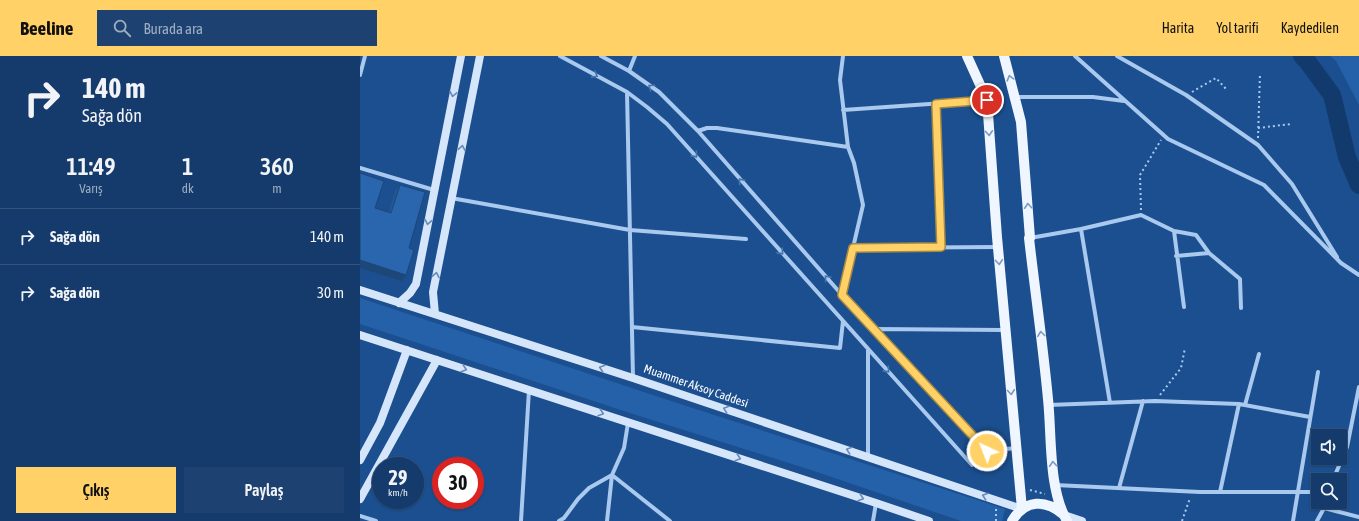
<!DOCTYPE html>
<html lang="tr">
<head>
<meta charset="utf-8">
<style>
  :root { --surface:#143b6b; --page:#1d4271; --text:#f1f3f6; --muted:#9dadc1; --line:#33557e; --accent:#ffd166 }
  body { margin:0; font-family:"Asap Condensed",sans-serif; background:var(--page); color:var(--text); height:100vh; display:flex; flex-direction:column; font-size:15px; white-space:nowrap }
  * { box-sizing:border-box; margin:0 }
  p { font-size:13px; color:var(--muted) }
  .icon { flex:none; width:22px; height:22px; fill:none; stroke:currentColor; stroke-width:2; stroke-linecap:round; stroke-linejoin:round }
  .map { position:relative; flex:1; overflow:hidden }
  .panel { display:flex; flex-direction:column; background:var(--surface); width:360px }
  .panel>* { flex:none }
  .banner { background:#143b6b; color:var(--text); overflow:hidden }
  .controls { position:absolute; left:951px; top:373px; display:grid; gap:8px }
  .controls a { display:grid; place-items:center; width:36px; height:36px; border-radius:0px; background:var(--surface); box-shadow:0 1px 3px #0004,0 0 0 1px var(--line); font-size:20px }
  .speed { position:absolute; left:12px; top:401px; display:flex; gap:8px; font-size:20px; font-weight:700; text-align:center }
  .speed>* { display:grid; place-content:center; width:52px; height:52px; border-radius:50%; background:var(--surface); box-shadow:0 1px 3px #0004,0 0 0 1px var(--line); line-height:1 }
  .speed small { font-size:10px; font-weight:400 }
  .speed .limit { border:6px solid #d22; background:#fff; color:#111 }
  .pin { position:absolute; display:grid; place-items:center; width:34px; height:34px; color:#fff; margin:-17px; border:2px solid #fff; border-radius:50%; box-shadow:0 1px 4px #0007 }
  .me { position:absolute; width:44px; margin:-22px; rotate:317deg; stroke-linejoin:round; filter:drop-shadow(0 0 3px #0008) }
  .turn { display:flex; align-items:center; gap:14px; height:84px; padding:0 16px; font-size:18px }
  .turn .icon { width:52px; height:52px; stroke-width:2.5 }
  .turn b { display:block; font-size:28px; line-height:34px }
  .eta { display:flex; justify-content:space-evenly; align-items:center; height:68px; text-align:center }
  .eta b { font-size:24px; font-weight:600; line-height:28px }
  .cta { display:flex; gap:8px; margin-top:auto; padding:8px 16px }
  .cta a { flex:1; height:46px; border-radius:0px; background:var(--accent); color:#111; font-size:16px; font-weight:600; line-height:46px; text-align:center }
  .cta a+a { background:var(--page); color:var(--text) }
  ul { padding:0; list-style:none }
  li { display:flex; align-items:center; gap:12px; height:56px; padding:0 16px; border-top:1px solid var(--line) }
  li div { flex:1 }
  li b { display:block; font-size:15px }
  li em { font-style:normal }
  header { display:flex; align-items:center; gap:24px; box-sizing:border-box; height:56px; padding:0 20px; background:var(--accent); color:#111 }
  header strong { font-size:19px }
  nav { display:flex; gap:22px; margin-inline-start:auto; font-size:14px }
  .search { width:280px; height:36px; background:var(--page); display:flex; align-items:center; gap:10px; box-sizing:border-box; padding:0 14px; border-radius:0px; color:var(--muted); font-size:15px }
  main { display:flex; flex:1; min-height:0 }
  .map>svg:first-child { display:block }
  .green { fill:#2461a8 }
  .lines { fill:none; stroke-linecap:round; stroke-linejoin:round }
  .river { stroke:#123a6d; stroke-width:18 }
  .path { stroke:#a9c9ee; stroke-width:2; stroke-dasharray:2 3; stroke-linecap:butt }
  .street { stroke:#a9c9ee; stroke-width:4 }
  .secondary { stroke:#d6e6fa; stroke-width:8 }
  .primary { stroke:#f0f6ff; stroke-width:10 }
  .wall { fill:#245895 }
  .shaded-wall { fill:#1d4779 }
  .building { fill:#2a66ad; stroke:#1d4779 }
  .oneway { stroke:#4674ac }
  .oneway2 { stroke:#7b9ac1 }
  .oneway3 { stroke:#668bba }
  .route-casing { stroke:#a68842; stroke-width:10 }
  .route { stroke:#ffd166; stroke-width:7 }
  .labels { text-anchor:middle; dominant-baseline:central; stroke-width:4; stroke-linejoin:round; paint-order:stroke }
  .street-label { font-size:12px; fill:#fff; stroke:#1b4f8f }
</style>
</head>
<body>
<header>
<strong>Beeline</strong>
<div class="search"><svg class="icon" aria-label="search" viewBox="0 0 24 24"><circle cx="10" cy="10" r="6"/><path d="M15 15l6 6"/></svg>Burada ara</div>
<nav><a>Harita</a><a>Yol tarifi</a><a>Kaydedilen</a></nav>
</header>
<main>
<section class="panel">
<div class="banner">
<div class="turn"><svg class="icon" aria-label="right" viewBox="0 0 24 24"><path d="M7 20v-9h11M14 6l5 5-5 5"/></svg><div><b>140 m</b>Sağa dön</div></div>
</div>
<div class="eta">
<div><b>11:49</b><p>Varış</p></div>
<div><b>1</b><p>dk</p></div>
<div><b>360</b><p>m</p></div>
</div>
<ul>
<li><svg class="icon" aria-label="right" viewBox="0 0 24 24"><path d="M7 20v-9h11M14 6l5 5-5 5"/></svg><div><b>Sağa dön</b></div><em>140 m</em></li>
<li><svg class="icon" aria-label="right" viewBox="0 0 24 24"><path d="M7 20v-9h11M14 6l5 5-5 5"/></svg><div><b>Sağa dön</b></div><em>30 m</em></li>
</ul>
<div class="cta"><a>Çıkış</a><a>Paylaş</a></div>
</section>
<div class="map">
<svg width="999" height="465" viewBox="0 0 999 465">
  <rect width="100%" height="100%" fill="#1b4f8f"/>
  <path class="green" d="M970,0H999V49L976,5Z
    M0,242L305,343L645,453L642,465H601L451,414L273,358L0,268Z"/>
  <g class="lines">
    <path class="river" d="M942,0L947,5L972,39L987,101L999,129"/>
    <path class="path" d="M832,36L856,22L867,34
      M898,72L931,68
      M898,82L900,17
      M781,154L780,119L801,84
      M800,339L821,312L825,292
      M670,434L685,438
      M636,465V452
      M822,465L830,442"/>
    <path class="street" d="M200,0L267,36L287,51L307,68L612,409L627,395L656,392
      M241,0L269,15L299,36L338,75L482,239L627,395
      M715,0L808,83L904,129L981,207L999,219
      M757,0L826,39L898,89L932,128L977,201
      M269,15L275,0
      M0,19L5,0
      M267,36L273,322
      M655,41H733L764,45
      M576,48L581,191
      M483,54L627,44
      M338,75L347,72H357L488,91
      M0,112L74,134
      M91,142L270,174L386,183
      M721,173L781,159L814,175L824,251
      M814,175L836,179L849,197L880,223L881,252
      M670,182L721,173L750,347
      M493,192L637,191
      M816,200L849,197
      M482,239L503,149L494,107L488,91L480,24L483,0
      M272,271L480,292L483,265
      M515,273L644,274
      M879,348L950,361
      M689,349L795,345L879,348L860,436
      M885,349L899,298
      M508,401V294
      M973,424L987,391L999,331
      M695,429L840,436H958
      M759,432L783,345
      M964,452L999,461
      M0,460L16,465
      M161,465L169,334
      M199,465L204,462L218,443L229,432L252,419L264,392L268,367
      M247,465L252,419L310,465
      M513,465L516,447
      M933,465L958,316
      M957,465L964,452L966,446"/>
    <path class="secondary" d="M0,234L273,322L662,453
      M39,247L50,237L56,228L101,0
      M75,258L73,236L120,0
      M0,279L516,447L569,465
      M0,404L20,367L47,294
      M0,443L77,304
      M704,459L722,465"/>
    <path class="primary" d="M607,0L627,44L637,181L662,453
      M644,0L661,66L670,182H669C675,235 683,289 688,343C692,380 688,432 707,465
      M652,465C665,443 686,443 704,459"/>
  </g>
  <path class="wall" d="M40,129L49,192L42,225L15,152L29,156L35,135Z"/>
  <path class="shaded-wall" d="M0,204L46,219L42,225L0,212Z"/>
  <path class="building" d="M0,117L24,125L15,152L31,157L40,129L65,136L49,192L54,194L46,219L0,204Z"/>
  <defs><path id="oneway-chevron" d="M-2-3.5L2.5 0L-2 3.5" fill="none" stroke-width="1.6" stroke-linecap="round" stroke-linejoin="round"/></defs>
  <g class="oneway">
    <use href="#oneway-chevron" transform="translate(235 19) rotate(29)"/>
    <use href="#oneway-chevron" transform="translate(291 31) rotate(-145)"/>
    <use href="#oneway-chevron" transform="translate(335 99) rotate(48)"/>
    <use href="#oneway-chevron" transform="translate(381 125) rotate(-131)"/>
    <use href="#oneway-chevron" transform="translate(421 196) rotate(48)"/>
    <use href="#oneway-chevron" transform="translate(467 222) rotate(-131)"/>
    <use href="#oneway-chevron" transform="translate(527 314) rotate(48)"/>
  </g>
  <g class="oneway2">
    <use href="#oneway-chevron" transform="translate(650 22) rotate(-105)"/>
    <use href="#oneway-chevron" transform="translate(629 77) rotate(86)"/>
    <use href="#oneway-chevron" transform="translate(668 150) rotate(-94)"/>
    <use href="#oneway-chevron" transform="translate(639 206) rotate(85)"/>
    <use href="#oneway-chevron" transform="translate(681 278) rotate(-97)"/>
    <use href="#oneway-chevron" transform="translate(651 336) rotate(85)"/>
    <use href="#oneway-chevron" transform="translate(693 408) rotate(-94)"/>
  </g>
  <g class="oneway3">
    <use href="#oneway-chevron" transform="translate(93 38) rotate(102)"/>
    <use href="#oneway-chevron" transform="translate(102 92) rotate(-79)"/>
    <use href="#oneway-chevron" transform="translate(68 166) rotate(101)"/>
    <use href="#oneway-chevron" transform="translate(76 219) rotate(-79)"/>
    <use href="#oneway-chevron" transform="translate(242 312) rotate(-162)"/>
    <use href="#oneway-chevron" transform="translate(104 313) rotate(18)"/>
    <use href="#oneway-chevron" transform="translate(366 353) rotate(-161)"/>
    <use href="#oneway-chevron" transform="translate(241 357) rotate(18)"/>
    <use href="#oneway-chevron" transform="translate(489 394) rotate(-161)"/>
    <use href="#oneway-chevron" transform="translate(378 402) rotate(18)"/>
    <use href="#oneway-chevron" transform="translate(625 440) rotate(-161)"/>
    <use href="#oneway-chevron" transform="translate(501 442) rotate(18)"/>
  </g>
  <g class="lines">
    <defs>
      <path id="route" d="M627,395L482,239L493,192L581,191L576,48L627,44"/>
    </defs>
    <use href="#route" class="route-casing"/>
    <use href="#route" class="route"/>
  </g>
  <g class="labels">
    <g class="street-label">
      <text transform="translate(336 330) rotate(19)">Muammer Aksoy Caddesi</text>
    </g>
  </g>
</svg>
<div class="controls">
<a><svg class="icon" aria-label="sound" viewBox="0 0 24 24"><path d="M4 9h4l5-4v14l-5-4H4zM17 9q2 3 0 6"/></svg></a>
<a><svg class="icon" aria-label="search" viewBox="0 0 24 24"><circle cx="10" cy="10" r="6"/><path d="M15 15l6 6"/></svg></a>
</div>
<div class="speed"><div>29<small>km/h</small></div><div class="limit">30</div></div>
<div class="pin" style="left:627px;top:44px;background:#d93025"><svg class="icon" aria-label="arrive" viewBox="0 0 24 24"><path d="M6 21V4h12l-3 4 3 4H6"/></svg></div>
<svg class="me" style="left:627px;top:395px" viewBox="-20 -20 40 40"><circle r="17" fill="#ffd166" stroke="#fff" stroke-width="3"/><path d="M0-11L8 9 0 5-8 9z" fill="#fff"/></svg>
</div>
</main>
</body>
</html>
